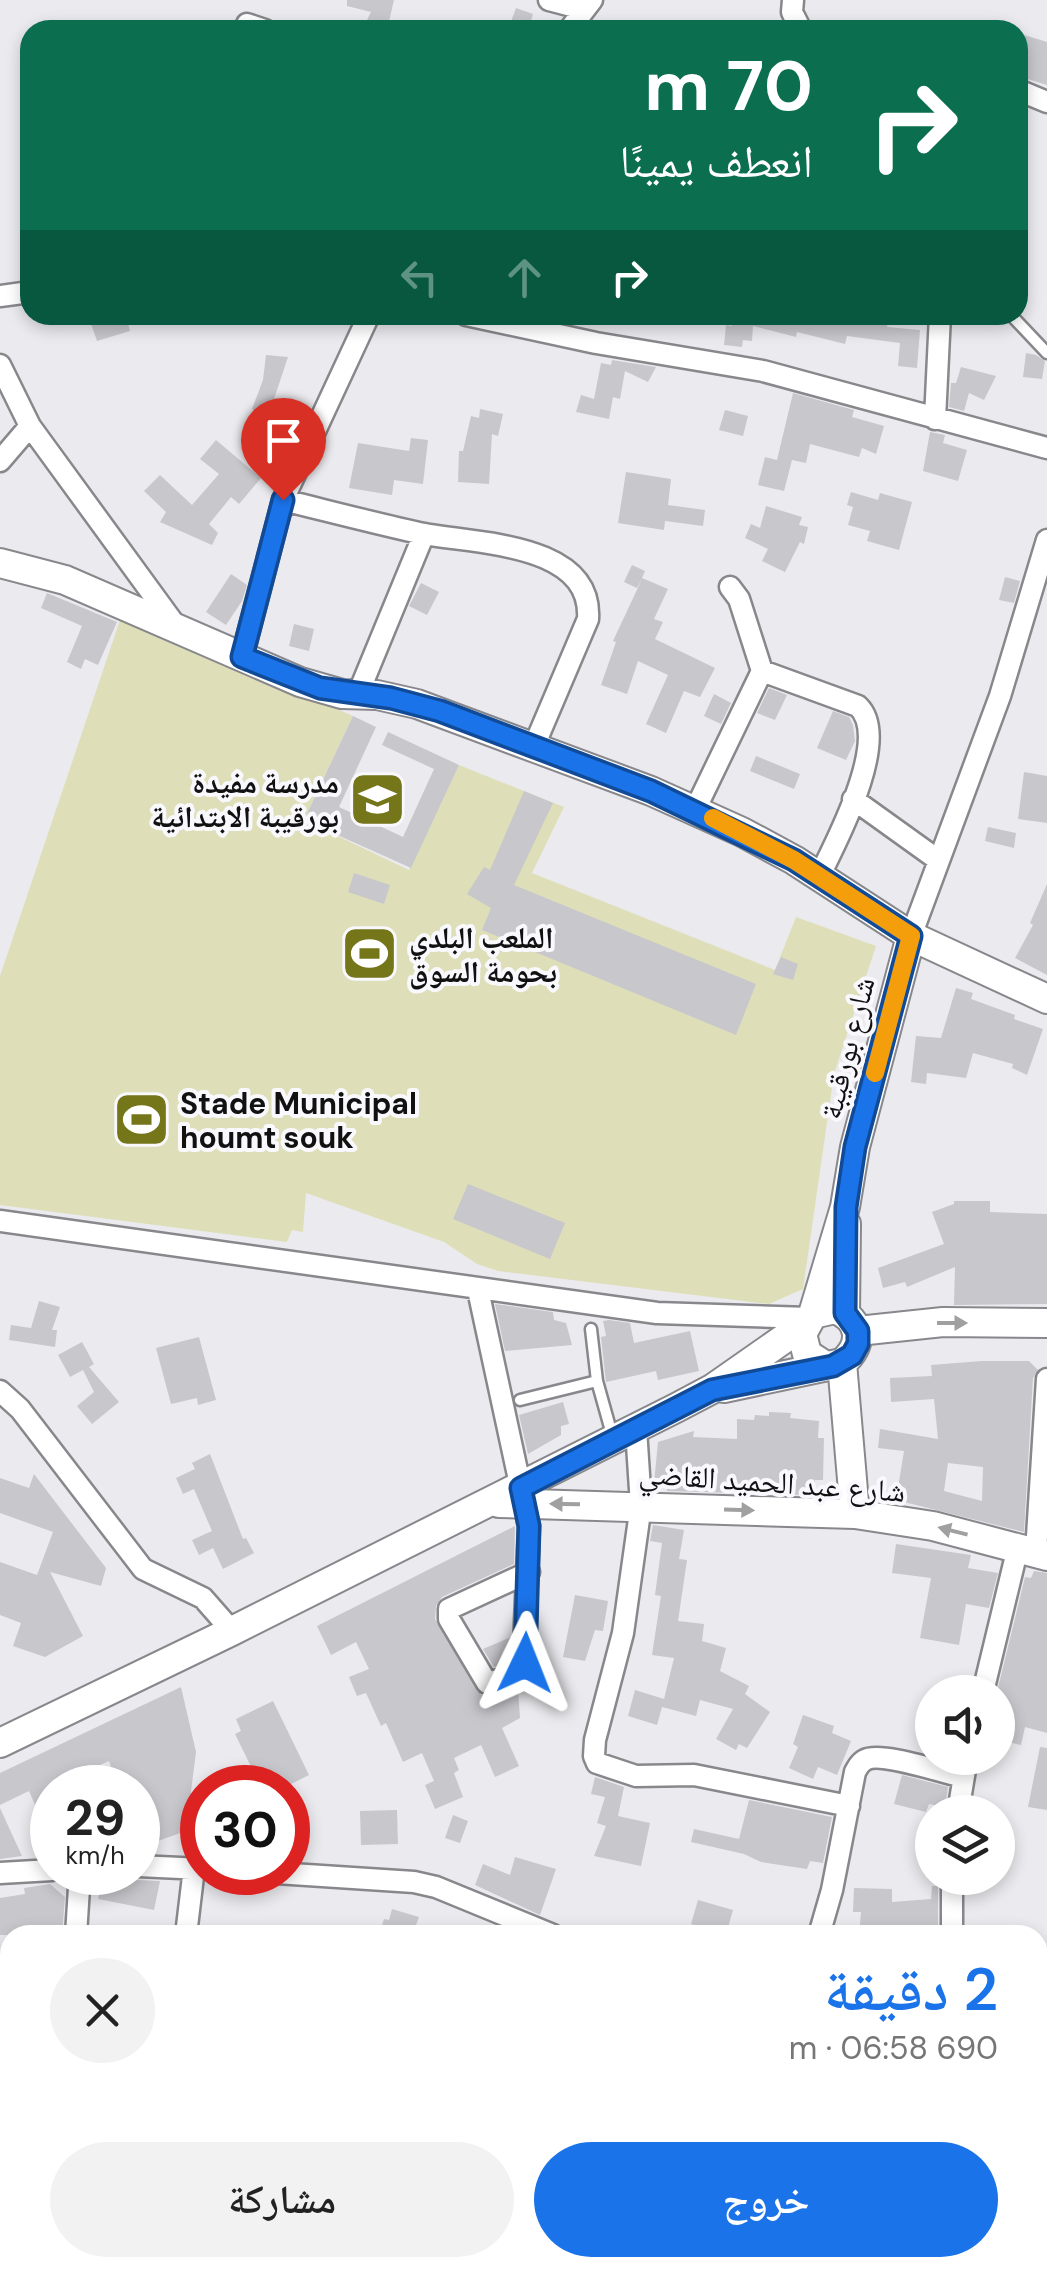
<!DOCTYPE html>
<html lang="ar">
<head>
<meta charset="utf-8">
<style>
  :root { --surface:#fff; --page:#f2f2f2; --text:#222; --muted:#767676; --accent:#1a73e8 }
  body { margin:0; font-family:"DM Sans","Noto Naskh Arabic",sans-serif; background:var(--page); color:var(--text); direction:rtl; height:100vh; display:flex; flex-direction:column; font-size:38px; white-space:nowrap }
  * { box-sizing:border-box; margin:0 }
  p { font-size:32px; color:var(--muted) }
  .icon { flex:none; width:55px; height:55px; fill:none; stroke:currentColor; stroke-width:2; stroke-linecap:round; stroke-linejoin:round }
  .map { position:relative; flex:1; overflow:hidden; direction:ltr }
  .panel { position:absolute; left:0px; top:1925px; width:1048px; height:352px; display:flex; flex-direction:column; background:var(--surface); border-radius:30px 30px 0 0; box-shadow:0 5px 15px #0003; direction:rtl }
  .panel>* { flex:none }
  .guide { position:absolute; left:20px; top:20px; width:1008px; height:305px; border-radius:30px; box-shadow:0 5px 15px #0003; direction:rtl; background:#0b6e4f; color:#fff; overflow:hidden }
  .tools { position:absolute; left:915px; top:1675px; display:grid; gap:20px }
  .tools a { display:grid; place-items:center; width:100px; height:100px; border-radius:50%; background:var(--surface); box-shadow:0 5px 15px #0003; font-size:50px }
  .speed { position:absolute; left:30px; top:1765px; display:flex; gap:20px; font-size:50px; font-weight:700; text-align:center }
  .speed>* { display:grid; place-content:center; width:130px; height:130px; border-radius:50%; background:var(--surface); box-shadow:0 5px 15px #0003; line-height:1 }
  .speed small { font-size:25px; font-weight:400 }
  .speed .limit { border:15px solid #d22; background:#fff; color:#111 }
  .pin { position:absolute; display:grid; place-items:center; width:85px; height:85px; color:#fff; margin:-102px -42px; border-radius:50% 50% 50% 0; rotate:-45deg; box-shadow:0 0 10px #0007 }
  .pin .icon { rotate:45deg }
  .me { position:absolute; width:110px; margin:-55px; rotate:2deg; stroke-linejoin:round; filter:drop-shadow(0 0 8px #0008) }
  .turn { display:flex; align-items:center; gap:35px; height:210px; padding:0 50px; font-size:45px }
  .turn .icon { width:130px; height:130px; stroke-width:2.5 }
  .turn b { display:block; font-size:70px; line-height:85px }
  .lanes { display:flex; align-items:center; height:95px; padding:0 50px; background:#0003; justify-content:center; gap:50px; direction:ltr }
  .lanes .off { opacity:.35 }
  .round { display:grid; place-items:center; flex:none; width:105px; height:105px; border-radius:52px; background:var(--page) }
  .head { display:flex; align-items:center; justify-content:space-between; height:170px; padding:0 50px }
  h1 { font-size:60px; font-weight:600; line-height:75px; color:var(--accent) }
  .primary-button { display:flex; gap:20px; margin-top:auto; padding:20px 50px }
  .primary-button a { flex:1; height:115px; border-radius:60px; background:var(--accent); color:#fff; font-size:40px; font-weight:600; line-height:115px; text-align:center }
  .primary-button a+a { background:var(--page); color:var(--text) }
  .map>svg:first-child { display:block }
  .green { fill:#dedfb9 }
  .building { fill:#c7c7cc; fill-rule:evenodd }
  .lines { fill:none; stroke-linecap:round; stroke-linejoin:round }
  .lane-casing { stroke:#88888c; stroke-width:15 }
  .street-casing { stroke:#88888c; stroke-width:25 }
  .secondary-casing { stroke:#88888c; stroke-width:32 }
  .lane { stroke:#fff; stroke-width:10 }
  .street { stroke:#fff; stroke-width:20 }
  .secondary { stroke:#fff; stroke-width:28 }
  .oneway { fill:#a0a0a0 }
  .route-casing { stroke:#114b97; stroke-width:25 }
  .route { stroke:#1a73e8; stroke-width:18 }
  .slow { stroke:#f59e0b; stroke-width:18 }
  .labels { text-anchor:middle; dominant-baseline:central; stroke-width:8; stroke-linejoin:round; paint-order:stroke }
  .poi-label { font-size:30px; font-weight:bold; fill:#111112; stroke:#f8f8fd; text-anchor:start }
  .street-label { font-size:30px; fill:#111112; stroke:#f8f8fd }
</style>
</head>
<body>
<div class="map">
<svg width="1047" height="2277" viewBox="0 0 1047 2277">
  <rect width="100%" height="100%" fill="#ebebef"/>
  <path class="green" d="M122,614L353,716L304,820L409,870L459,765L564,807L532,873L775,970L796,917L876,946L834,1074L803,1289L769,1304L498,1271L477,1264L444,1242L306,1193L303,1232L292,1230L287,1242L0,1205V976Z"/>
  <path class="building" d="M347,0H394L387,30H362L371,12L347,6Z
    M516,8L533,14L528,30H508Z
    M1018,33L1047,42V85L1018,76Z
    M88,315H115L117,320L126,317L130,331L97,341Z
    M732,315H890L887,327L920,330L917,368L898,366L900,343L847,336L845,344L797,332L796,337L753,326L752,341L743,340L742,347L724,345L726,325L732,326Z
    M1026,353L1036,355L1045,361L1042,379L1023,377Z
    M266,355L288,357L274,399L303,410L292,438L263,427L267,416L252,409L263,380Z
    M612,360L656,367L648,382L625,371L620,399L613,397L609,419L576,412L581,395L594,399L601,363L611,365Z
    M961,367L996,376L984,400L969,393L964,411L949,407L951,383H956Z
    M793,393L854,410L852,417L884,426L876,454L862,448L859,457L810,444L806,463L792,460L784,491L758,485L765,457L777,460Z
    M480,409L503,414L498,436L492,434L489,484L458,482L459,451H463L471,416L479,418Z
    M725,410L748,416L743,436L719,430Z
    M930,432L945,435L943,443L967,450L958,481L923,471Z
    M411,438L428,440L423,484L394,480L392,495L349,488L358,443L409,451Z
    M216,440L261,478L239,504L231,497L209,524L218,533L212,545L160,522L166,512L144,491L160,475L192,505L219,474L200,459Z
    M626,472L671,479L668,505L705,510L703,526L665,521L664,530L618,523Z
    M851,492L878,500L880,493L912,502L899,550L867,541L870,531L848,525L853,507L847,505Z
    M766,506L802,517L799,525L808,527L804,544L800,542L785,572L762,561L768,549L745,538L751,524L760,528Z
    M632,565L645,571L642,578L668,589L654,619L663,622L655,639L715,668L700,697L684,691L666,733L646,724L668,675L638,661L627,694L601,685L616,642L613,641L642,579L637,588L624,582Z
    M231,574L247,585L242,601L226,625L206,612Z
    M1005,577L1020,581L1014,603L999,600Z
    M421,583L439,592L427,615L409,606Z
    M47,593L117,622L98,665L85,659L81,669L67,662L82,626L41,608Z
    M294,624L314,629L309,651L289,646Z
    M769,688L787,695L775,720L757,713Z
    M714,694L731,703L721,724L704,716Z
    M833,711L849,717L853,725L855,741L846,760L817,748Z
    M353,716L376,727L339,807L403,837L434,769L382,745L388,732L459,765L411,868L304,820Z
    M756,756L800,774L794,789L750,771Z
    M1024,772L1047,776V823L1018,819Z
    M524,791L553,803L514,885L756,984L736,1035L482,930L491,908L467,894L484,867L490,870Z
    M988,827L1016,833L1014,848L985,841Z
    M354,873L390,885L384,904L348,892Z
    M1047,884V975L1015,958L1033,925L1030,923Z
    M781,957L798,964L793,980L773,974Z
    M956,988L973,993L971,999L1015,1015L1014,1019L1043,1029L1027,1075L1012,1068L1013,1064L973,1053L966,1078L927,1073L926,1084L911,1082L916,1036L941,1038Z
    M468,1184L565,1223L550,1259L453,1219Z
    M954,1201H990V1212L1047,1214V1304L954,1305L955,1267L907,1287L905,1282L883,1288L878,1268L944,1244L932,1212L954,1204Z
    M39,1301L60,1307L52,1330H57L55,1347L9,1340L11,1325L31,1328Z
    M495,1304L553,1312L554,1320L566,1323L572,1345L505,1351Z
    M609,1320L630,1323L634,1343L690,1331L699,1371L658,1380L656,1371L606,1382L601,1337L606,1336L603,1321Z
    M199,1337L216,1400L198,1405L197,1398L171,1404L156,1348Z
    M82,1342L94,1364L89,1367L119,1402L92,1424L77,1406L94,1392L83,1370L70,1377L58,1355Z
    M982,1361H1029L1038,1370L1033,1378L1024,1532L896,1500L904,1451L878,1448L880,1429L938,1439L934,1399L891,1402L890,1378L932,1376L931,1365ZM948,1463L983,1467L982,1501L944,1491Z
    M563,1402L569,1424L561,1426V1435L528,1454L519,1415Z
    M769,1412L791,1413L790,1418L819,1421L818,1438H824L823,1480H815V1488H804V1495L667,1491V1483H654L658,1442L694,1431L693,1437L737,1439V1419L754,1420L755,1415L769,1416Z
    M210,1454L243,1539L246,1538L254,1553L223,1569L213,1548L199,1555L192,1540L212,1531L194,1489L183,1494L176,1478L195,1469L192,1463Z
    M34,1474L106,1568L101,1586L50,1572L83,1636L45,1657L13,1646L21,1623L0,1615V1562L37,1575L53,1532L0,1513V1478L29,1488Z
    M653,1525L684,1530L679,1559L687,1560L678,1621L704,1624L702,1641L726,1648L720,1671L749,1686L745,1694L770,1712L747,1748L739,1744L736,1750L716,1739L733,1709L700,1700L696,1716L662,1707L657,1725L628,1716L635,1690L664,1699L674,1658L652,1655L661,1596L655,1595L662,1543L650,1541Z
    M515,1526L514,1564L442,1597L436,1606L435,1619L481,1695L491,1696L518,1689L520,1718L502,1728L519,1766L495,1777L481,1745L454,1758L459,1770L454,1773L463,1797L435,1809L425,1785L434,1781L422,1753L403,1762L386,1723L381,1726L366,1693L357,1696L349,1677L369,1669L356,1642L331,1655L317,1626Z
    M896,1544L971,1555L968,1568L998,1573L989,1608L966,1604L959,1645L920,1638L931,1578L892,1573Z
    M1034,1571L1047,1573V1733L1025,1727L1021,1745L998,1740L997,1692L1025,1577L1031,1578Z
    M575,1595L608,1601L603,1631L595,1630L585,1661L563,1657Z
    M511,1637L510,1663L494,1667L483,1649Z
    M181,1687L196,1752L186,1831L138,1848V1788H118L109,1761L61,1782L63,1788H52V1844L29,1791L0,1805V1773Z
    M273,1701L309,1775L285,1787L281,1778L261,1787L235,1734L241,1731L236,1719Z
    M803,1715L834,1726L832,1733L851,1741L837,1775L818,1767L813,1779L789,1768L798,1747L793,1744Z
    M1040,1747L1047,1748V1810L1028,1807Z
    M902,1775L948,1787L945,1807L929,1804L926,1812L894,1804Z
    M595,1777L624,1787L618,1816L650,1823L641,1866L594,1856L606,1826L597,1823L605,1797L591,1794Z
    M749,1800L832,1817L823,1863L810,1861L807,1869L761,1862L744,1854L691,1842L694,1829L739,1839Z
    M0,1808L22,1856L0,1859Z
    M397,1810L398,1844L361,1845L360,1811Z
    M453,1815L468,1821L460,1843L445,1838Z
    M515,1857L556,1869L540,1915L475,1885L483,1864L510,1875Z
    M104,1872H126L136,1880L160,1881L154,1910L98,1899Z
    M50,1884L65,1897L62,1935H0V1898L25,1894L24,1888Z
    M932,1886H938V1930L859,1935L861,1912H853L854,1888L892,1889V1902L931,1899Z
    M698,1900L733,1910L726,1935L691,1924Z
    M392,1909L419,1917L415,1928L426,1931L425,1935H379L384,1919L389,1920Z"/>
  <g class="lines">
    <defs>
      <path id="lane" d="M1011,315L1047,353
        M591,1329L597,1381L613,1438
        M520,1400L597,1381"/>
      <path id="street" d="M549,0L583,9
        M793,0L792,12L801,30
        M247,24L265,30
        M569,30L592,0
        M1018,90L1047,102
        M0,296L30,292
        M466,315L596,343L763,371L1047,448
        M0,365L30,426L178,629
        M935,419L940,315
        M0,461L30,426
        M283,500C328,511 374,523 419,533C471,544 593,541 588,619L534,746
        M730,587L739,599L762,671L858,706C892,738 836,842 819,877
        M242,657L283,500L369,315
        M358,694L424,534
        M853,799L938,860
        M695,810L762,671
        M911,936L1000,696L1047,540
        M0,1221L657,1313L809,1318
        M478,1290L529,1526L523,1669L517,1675L487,1683L449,1619V1609L529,1572
        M0,1391L20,1409L143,1569L203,1598L232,1631
        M636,1429L641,1505L623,1633L595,1740L594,1756L597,1763L636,1776L694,1775L849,1806
        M1036,1552L1047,1379
        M983,1692L1018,1547
        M958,1812L967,1758
        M138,1866L202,1869
        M261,1872L414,1882L436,1887L553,1935
        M0,1873L52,1870
        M952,1878V1935
        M76,1935L80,1872
        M186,1935L194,1868
        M819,1935L832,1890L855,1772C858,1767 859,1763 865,1760C880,1751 944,1773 963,1777
        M1038,2148L1047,2150
        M0,2204L10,2209
        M108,2268L122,2277
        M670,2268L671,2277
        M7,2277L10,2265
        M315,2277L318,2268
        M999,2277L1000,2268"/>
      <path id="secondary" d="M0,563L65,580L300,682L342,694L377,695L417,704L651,791L742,832L794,860L911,936L1047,999
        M845,1313L846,1224
        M813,1314L845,1207L855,1147L911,936
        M858,1331L943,1322L1047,1323
        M842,1363L855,1514
        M724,1388L842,1363C864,1345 862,1320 835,1309L813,1314L802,1334L807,1354L824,1365
        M499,1503L855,1514L933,1526L1047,1556
        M0,1743L232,1631L676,1408L712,1389L805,1324"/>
    </defs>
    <use href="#lane" class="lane-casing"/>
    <use href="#street" class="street-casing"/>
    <use href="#secondary" class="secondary-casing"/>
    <use href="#lane" class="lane"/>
    <use href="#street" class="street"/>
    <use href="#secondary" class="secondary"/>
  </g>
  <defs><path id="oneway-solid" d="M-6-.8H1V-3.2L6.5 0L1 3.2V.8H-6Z" transform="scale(2.5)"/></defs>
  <g class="oneway">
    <use href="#oneway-solid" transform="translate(952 1323)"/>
    <use href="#oneway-solid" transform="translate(565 1504) rotate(-179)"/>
    <use href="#oneway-solid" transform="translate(739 1510) rotate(2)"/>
    <use href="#oneway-solid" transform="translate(953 1531) rotate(-166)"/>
  </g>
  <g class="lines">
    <defs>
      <path id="route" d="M283,500L242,657L320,688L391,698L440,711L651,791L794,860L911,936L855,1147L846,1207L845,1313L858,1331V1344L852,1355L833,1366L712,1390L521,1488L529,1526L525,1663"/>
    </defs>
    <use href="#route" class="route-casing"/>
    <use href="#route" class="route"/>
    <path class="slow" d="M713,818L794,860L911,936L875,1073"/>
  </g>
  <defs>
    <symbol id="school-square" viewBox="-11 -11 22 22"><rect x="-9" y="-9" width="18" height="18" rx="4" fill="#75751a" stroke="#f8f8fd"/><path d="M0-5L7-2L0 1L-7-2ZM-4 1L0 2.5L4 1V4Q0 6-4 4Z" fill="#fff"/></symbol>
    <symbol id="stadium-square" viewBox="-11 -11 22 22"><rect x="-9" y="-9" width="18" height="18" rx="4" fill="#75751a" stroke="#f8f8fd"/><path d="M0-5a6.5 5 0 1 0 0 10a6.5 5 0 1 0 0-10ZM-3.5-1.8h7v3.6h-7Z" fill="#fff"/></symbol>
  </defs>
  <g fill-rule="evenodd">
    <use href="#school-square" x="346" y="768" width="63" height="63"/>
    <use href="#stadium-square" x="338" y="922" width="63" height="63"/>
    <use href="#stadium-square" x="110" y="1088" width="63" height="63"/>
  </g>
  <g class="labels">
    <g class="poi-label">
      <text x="339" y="782" text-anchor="end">مدرسة مفيدة<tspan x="339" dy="34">بورقيبة الابتدائية</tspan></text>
      <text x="409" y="937">الملعب البلدي<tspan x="409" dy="34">بحومة السوق</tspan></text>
      <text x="180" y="1103">Stade Municipal<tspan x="180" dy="34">houmt souk</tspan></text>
    </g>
    <g class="street-label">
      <text transform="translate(847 1048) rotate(-76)">شارع بورقيبة</text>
      <text transform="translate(772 1482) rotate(4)">شارع عبد الحميد القاضي</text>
    </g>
  </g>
</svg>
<div class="tools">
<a><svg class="icon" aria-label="sound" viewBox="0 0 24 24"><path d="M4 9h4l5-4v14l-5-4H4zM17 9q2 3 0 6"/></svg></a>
<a><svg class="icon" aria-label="layers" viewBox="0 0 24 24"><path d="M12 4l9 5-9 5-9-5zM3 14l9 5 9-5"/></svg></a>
</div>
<div class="speed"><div>29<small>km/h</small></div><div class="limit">30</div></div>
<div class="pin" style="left:283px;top:500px;background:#d93025"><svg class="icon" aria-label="arrive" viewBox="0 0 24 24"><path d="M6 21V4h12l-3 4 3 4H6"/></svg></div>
<svg class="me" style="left:525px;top:1663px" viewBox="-20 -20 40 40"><path d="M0-17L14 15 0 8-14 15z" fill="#1a73e8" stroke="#fff" stroke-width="4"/></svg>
<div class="guide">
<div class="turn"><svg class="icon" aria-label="right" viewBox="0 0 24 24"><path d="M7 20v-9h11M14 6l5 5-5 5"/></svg><div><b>70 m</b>انعطف يمينًا</div></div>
<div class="lanes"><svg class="icon off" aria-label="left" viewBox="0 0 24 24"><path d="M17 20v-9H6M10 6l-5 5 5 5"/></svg><svg class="icon off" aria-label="ahead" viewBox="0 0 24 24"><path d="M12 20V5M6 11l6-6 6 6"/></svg><svg class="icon" aria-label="right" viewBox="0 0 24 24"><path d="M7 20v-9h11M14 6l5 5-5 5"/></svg></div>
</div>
<section class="panel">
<div class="head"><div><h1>2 دقيقة</h1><p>690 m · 06:58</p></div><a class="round"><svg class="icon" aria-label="close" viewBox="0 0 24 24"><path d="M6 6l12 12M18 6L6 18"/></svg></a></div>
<div class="primary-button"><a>خروج</a><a>مشاركة</a></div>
</section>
</div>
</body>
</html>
